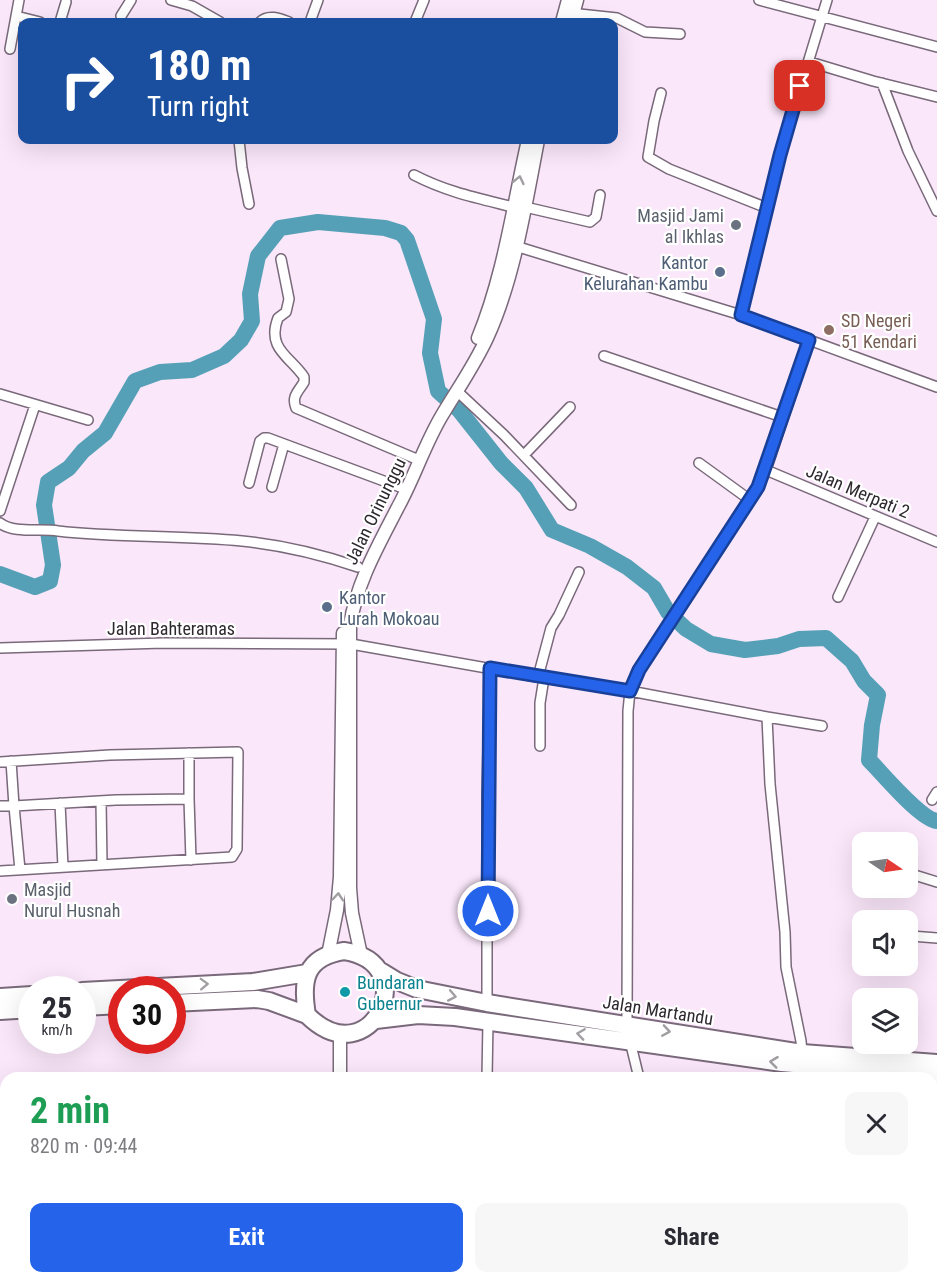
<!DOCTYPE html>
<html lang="en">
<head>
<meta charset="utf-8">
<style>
  :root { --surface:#fff; --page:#f7f7f7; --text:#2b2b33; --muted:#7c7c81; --accent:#2563eb }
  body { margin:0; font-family:"Roboto Condensed",sans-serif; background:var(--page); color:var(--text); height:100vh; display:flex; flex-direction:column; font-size:22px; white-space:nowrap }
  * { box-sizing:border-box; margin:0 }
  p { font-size:20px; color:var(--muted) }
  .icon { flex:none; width:33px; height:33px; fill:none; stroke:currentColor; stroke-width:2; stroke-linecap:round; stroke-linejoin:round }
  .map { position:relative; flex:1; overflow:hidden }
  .details { position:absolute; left:0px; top:1072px; width:938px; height:212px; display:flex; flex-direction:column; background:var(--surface); border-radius:18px 18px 0 0; box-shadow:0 6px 24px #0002 }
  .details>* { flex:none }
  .hud { position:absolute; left:18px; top:18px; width:600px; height:126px; border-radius:12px; box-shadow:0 6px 24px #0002; background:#1a4fa0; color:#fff; overflow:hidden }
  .needle { width:39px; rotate:103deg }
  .fabs { position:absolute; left:852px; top:832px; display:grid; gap:12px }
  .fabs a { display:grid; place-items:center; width:66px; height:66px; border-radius:12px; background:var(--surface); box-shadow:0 6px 24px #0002; font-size:30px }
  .speed { position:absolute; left:18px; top:976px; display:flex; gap:12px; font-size:30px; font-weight:700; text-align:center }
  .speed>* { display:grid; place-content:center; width:78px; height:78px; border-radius:50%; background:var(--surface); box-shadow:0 6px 24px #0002; line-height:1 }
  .speed small { font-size:15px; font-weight:400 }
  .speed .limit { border:9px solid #d22; background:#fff; color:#111 }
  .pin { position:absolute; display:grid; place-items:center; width:51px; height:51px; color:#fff; margin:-26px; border-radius:12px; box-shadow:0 3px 9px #0006 }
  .me { position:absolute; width:66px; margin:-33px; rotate:0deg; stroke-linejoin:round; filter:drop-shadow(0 0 4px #0008) }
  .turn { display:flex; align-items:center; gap:21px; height:126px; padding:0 30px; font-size:27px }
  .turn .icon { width:78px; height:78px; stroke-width:2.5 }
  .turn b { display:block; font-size:42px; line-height:51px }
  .round { display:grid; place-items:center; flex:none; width:63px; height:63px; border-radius:12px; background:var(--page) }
  .summary { display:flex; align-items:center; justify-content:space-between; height:102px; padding:0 30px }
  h1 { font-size:36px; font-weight:700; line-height:45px; color:#1e9e55 }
  .cta { display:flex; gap:12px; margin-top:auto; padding:12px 30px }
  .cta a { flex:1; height:69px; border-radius:12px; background:var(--accent); color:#fff; font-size:24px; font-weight:700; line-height:69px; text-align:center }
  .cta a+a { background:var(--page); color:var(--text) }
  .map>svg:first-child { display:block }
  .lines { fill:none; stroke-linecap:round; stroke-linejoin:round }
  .river { stroke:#55a0b6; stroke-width:16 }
  .minor-casing { stroke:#79697a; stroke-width:12 }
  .tertiary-casing { stroke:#79697a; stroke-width:15 }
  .trunk-casing { stroke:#79697a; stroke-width:20 }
  .minor { stroke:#fff; stroke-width:9 }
  .tertiary { stroke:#fff; stroke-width:12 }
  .trunk { stroke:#fff; stroke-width:16 }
  .oneway { stroke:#a19ea1 }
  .route-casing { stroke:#184099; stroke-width:15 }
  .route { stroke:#2563eb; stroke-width:10 }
  .worship-dot { fill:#6b7280; stroke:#fff; stroke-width:2 }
  .service-dot { fill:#5c6f8a; stroke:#fff; stroke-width:2 }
  .education-dot { fill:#8d6e63; stroke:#fff; stroke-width:2 }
  .culture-dot { fill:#0f9aa8; stroke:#fff; stroke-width:2 }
  .labels { text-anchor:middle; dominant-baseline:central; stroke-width:4.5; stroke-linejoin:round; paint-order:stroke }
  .worship-label { font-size:18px; fill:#5b616d; stroke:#fff; text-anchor:end }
  .service-label { font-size:18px; fill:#4e5e75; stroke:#fff; text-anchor:end }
  .education-label { font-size:18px; fill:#785e54; stroke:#fff; text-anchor:start }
  .street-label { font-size:18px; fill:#2f282f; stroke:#fff }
  .culture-label { font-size:18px; fill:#0d838f; stroke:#fff; text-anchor:start }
</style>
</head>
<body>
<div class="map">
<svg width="937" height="1283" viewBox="0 0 937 1283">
  <rect width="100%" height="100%" fill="#fae7fa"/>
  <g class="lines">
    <path class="river" d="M385,228L401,233L407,240L434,319L430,353L438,391L459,410L501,463L526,488L552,530L590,546L627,567L654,588L668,612L686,629L711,644L745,650L778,646L799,639L826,638L852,661L864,681L878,695L872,725L869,760C883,774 920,819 937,821
      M0,574L35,587L50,581L53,565L44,505L48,482L69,468L83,451L105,433L135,381L160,372L192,370L224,356L241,340L252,321L250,294L258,256L280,228L318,222L385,228"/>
    <defs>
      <path id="minor" d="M171,0L192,6L220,22
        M759,0L937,47
        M570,13L617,18L645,32L680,34
        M16,16L40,22
        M121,16L131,0
        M60,22L66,2
        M260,22C268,14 279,18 289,22
        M310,22L318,0
        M415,22L424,0
        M10,49L19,0
        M810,62L873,81L937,97
        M882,83L908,151L937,211
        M661,93L654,121L648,157L669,169L767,208
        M239,140L242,168L249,204
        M414,175C447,192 477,198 513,207
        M525,207L590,222L596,217L600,195
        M512,245L741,315L937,387
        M281,259L289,299L286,312L278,318C266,349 291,357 304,377V382C299,391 291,396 296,408L414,458
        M741,315L780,155L827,0
        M604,356L782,417
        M458,392L504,435L571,505
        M0,394L88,420
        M524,455L570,407
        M699,463L750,500
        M766,470L937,542
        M249,483L260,441L264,438H268L400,487
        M272,487L284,444
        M0,511L35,405
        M0,523C14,534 41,528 58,531C119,538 181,535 242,541C282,545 320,554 358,567
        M838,597L875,517
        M0,648L163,643L351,644L538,677L630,691L767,717L770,784L785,932L786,967L801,1041L802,1053
        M538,677L551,628L559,615L579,572
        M767,717L822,726
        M540,746V703L544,678
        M0,762L110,755L238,752L237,849L232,857L0,871
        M189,799L191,860
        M932,800L937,792
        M101,801L102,865
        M60,803L63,867
        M0,806H14L11,761
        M20,870L14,806L116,800L189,799V753
        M908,873L937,882
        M911,936L937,938
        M487,1003V796L490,668
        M627,1025L628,711L630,691L639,670L758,487L766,470L809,340
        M630,1041L639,1078
        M487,1078L488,1021
        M804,1078L806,1066
        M932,1179L937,1133
        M487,1278V1283
        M532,1278V1283
        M635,1283L636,1278
        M775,1283V1278
        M919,1283V1278"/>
      <path id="tertiary" d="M562,22L568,0
        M571,22L577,0
        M478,338C504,275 513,206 528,140
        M328,955L337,910L340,877L343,633
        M361,955L352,913L350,888V625C357,582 378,546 398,507C414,478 424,446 441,417C457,390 474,366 487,338C514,280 526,202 538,140
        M340,1034V1078
        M340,1278V1283"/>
      <path id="trunk" d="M344,951C425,963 371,1078 307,1015C301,980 305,957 344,951Z
        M379,970L397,981L417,989L487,1003L802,1053L937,1063
        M82,991L253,982L307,973
        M0,997L32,995
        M172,1003L257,999L269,1001L307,1015
        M82,1007L122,1005
        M0,1011L32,1009
        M376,1020L418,1015L455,1017L782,1063L937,1076"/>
    </defs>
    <use href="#minor" class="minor-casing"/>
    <use href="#tertiary" class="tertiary-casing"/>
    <use href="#trunk" class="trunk-casing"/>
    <use href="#minor" class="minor"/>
    <use href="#tertiary" class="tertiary"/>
    <use href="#trunk" class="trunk"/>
  </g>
  <defs><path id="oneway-chevron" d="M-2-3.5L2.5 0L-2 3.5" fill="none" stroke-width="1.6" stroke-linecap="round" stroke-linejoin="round" transform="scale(1.5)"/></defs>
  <g class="oneway">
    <use href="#oneway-chevron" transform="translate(519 180) rotate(-77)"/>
    <use href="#oneway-chevron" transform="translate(338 897) rotate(-85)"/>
    <use href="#oneway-chevron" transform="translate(204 984) rotate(-2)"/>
    <use href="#oneway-chevron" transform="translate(452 996) rotate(11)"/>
    <use href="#oneway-chevron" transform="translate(666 1031) rotate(9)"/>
    <use href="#oneway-chevron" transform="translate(581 1034) rotate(-172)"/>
    <use href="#oneway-chevron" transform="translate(774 1062) rotate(-173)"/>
  </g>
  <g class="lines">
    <defs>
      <path id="route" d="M488,911L490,668L630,691L639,670L758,487L809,340L741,315L780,155L800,86"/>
    </defs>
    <use href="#route" class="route-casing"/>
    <use href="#route" class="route"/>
  </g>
  <g class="worship-dot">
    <circle cx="736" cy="225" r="6"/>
    <circle cx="12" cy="899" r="6"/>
  </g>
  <g class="service-dot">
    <circle cx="720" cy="272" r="6"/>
    <circle cx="327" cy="607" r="6"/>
  </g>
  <circle class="education-dot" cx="829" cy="330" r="6"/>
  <circle class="culture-dot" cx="345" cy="992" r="6"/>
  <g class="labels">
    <g class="worship-label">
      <text x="724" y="215">Masjid Jami<tspan x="724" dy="21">al Ikhlas</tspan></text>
      <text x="24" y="889" text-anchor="start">Masjid<tspan x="24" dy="21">Nurul Husnah</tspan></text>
    </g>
    <g class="service-label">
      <text x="708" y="262">Kantor<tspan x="708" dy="21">Kelurahan Kambu</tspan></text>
      <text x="339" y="597" text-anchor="start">Kantor<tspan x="339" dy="21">Lurah Mokoau</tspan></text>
    </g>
    <g class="education-label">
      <text x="841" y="320">SD Negeri<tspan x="841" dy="21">51 Kendari</tspan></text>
    </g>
    <g class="street-label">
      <text transform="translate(858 491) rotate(23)">Jalan Merpati 2</text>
      <text transform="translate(375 511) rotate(-64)">Jalan Orinunggu</text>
      <text x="171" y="628">Jalan Bahteramas</text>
      <text transform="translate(658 1010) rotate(9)">Jalan Martandu</text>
    </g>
    <g class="culture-label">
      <text x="357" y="982">Bundaran<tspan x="357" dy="21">Gubernur</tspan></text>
    </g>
  </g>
</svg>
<div class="fabs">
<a><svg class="needle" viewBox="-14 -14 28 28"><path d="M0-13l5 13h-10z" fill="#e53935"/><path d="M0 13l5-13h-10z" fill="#7c7c81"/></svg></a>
<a><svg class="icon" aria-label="sound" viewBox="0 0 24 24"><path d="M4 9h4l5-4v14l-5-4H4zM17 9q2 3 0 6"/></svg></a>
<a><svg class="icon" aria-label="layers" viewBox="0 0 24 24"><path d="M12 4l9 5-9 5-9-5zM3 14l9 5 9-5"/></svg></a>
</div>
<div class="speed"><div>25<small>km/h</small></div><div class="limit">30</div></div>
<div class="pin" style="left:800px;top:86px;background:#d93025"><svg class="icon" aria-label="arrive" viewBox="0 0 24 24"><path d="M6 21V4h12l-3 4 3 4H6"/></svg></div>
<svg class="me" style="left:488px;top:911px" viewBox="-20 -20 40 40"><circle r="17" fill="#2563eb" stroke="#fff" stroke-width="3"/><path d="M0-11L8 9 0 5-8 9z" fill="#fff"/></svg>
<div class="hud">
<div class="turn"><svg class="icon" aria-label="right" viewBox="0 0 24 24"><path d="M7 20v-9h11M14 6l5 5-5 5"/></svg><div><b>180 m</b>Turn right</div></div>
</div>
<section class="details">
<div class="summary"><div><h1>2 min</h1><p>820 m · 09:44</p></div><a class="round"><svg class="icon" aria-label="close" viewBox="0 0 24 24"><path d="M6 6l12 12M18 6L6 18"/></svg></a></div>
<div class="cta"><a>Exit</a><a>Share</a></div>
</section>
</div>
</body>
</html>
